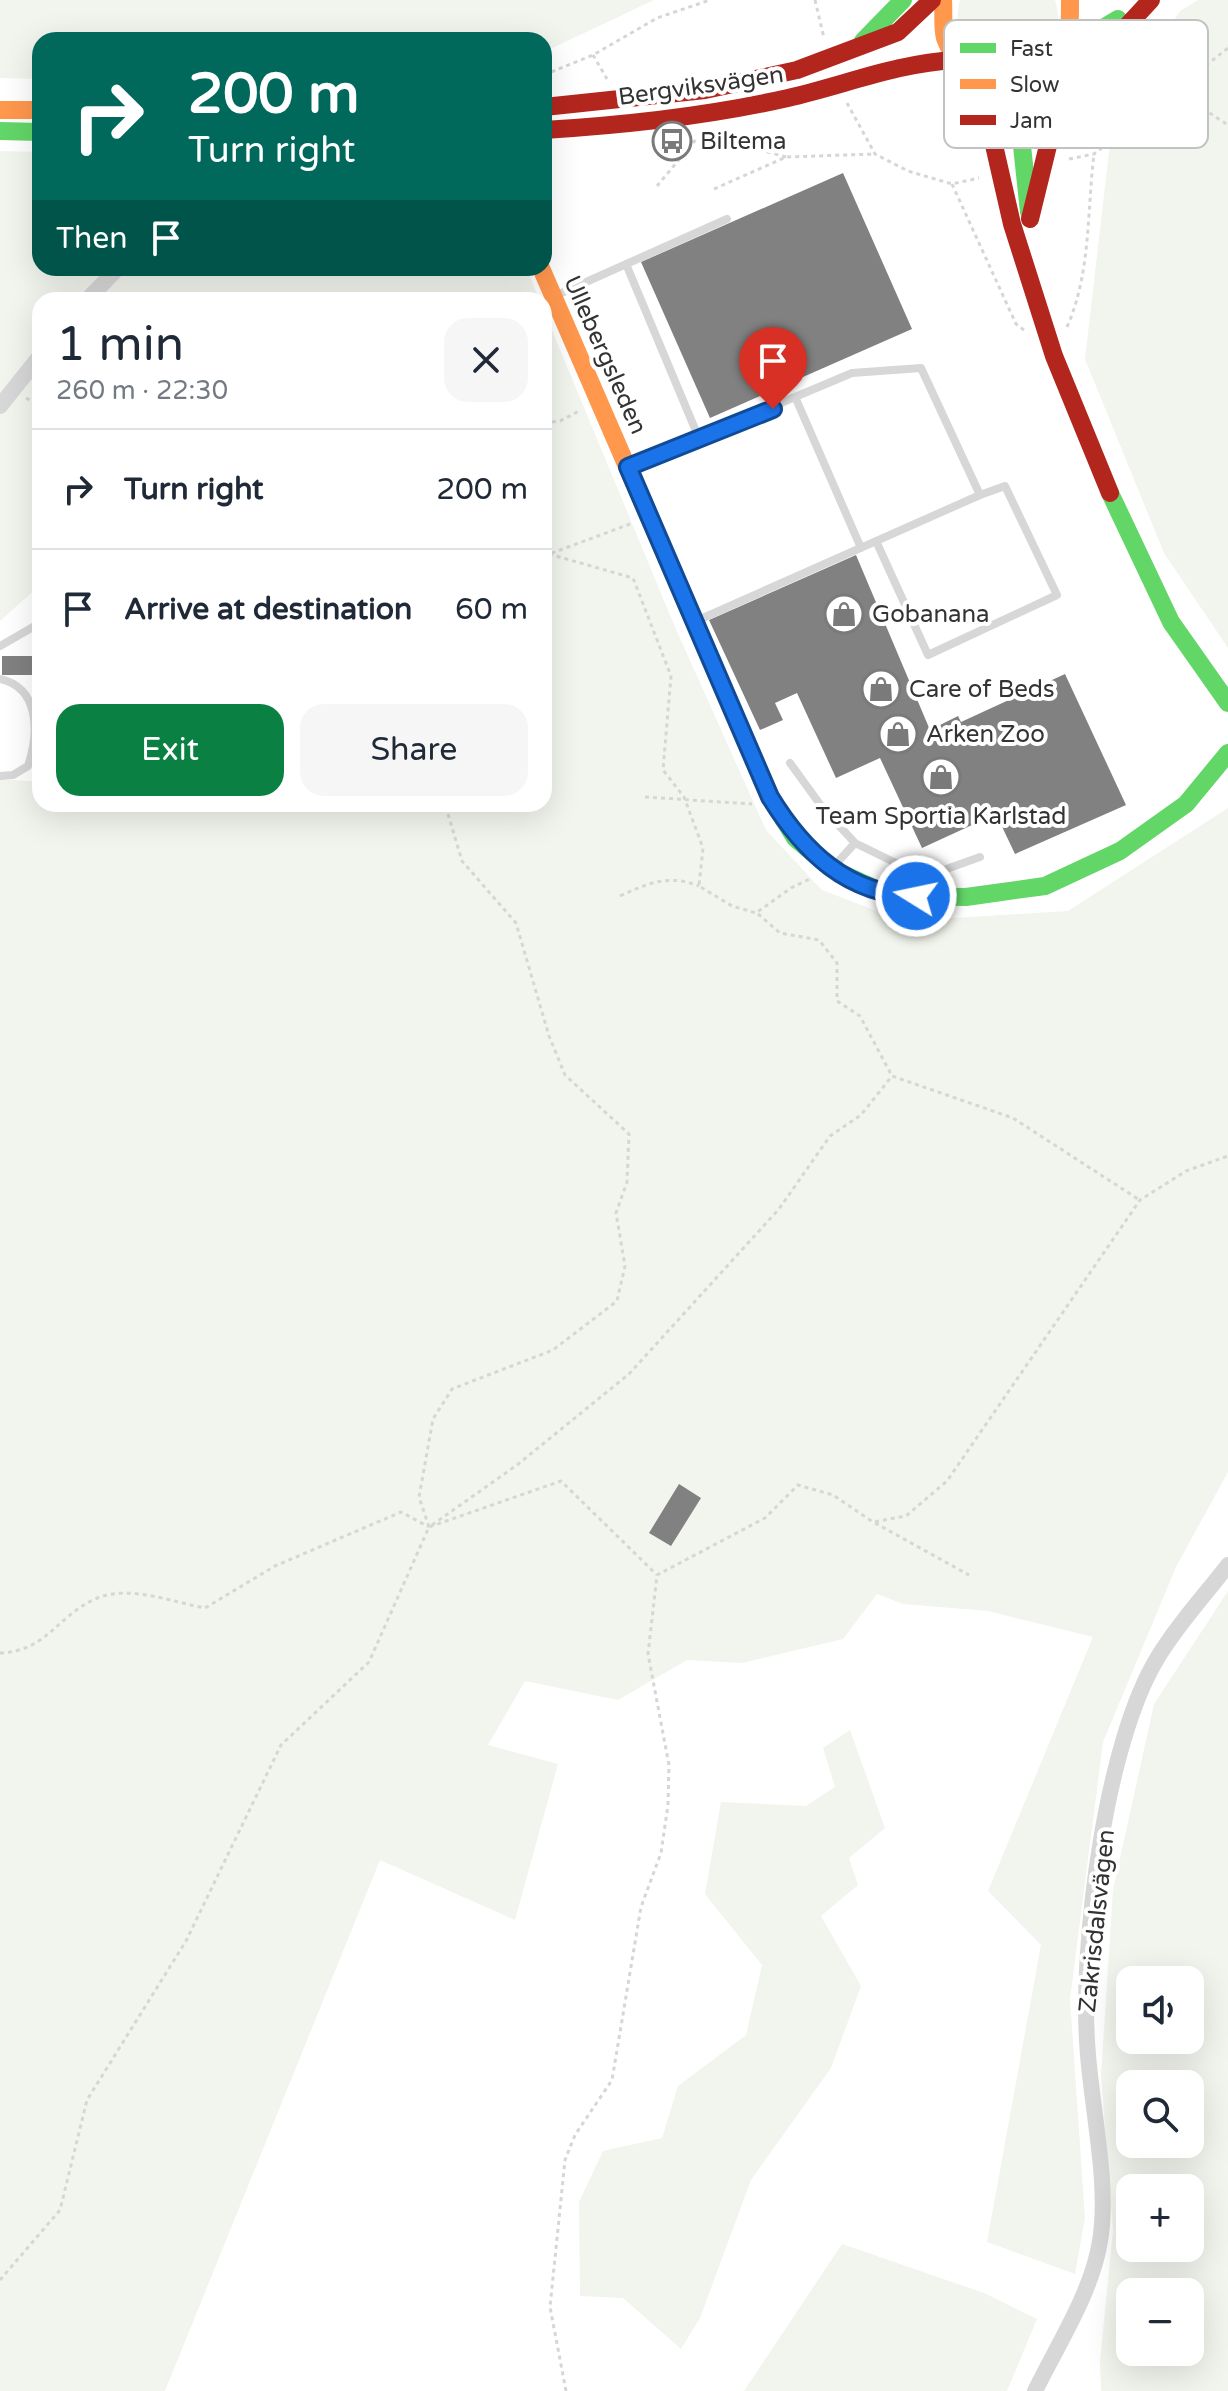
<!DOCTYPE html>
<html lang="en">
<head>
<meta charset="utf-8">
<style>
  :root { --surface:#fff; --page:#f6f6f7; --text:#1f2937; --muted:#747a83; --line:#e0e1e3; --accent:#0b8043 }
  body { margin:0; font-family:"Varela Round",sans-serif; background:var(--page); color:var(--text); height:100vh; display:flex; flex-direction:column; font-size:30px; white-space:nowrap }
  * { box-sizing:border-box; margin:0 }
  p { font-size:26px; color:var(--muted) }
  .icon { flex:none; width:44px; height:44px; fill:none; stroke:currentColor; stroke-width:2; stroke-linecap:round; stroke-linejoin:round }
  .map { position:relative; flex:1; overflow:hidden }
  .panel { position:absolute; left:32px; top:292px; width:520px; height:520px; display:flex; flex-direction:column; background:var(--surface); border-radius:24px; box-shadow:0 8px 32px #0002 }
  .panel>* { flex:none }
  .guide { position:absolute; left:32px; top:32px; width:520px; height:244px; border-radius:24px; box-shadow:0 8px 32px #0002; background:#00695c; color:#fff; overflow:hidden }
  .controls { position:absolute; left:1116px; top:1966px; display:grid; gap:16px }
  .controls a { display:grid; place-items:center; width:88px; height:88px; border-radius:16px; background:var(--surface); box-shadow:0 8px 32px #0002; font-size:40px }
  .pin { position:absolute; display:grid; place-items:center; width:68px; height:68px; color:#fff; margin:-82px -34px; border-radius:50% 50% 50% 0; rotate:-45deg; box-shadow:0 0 8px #0007 }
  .pin .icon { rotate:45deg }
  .me { position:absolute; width:88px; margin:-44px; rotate:280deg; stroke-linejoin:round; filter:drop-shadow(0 0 6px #0008) }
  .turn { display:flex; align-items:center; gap:28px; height:168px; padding:0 24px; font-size:36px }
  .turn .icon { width:104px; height:104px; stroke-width:2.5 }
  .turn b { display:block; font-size:56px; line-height:68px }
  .then { display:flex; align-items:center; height:76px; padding:0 24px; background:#0003; gap:16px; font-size:30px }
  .round { display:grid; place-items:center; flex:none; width:84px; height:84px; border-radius:24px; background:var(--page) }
  .head { display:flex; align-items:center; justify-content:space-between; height:136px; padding:0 24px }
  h1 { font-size:48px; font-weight:600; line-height:60px }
  .action { display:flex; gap:16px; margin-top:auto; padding:16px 24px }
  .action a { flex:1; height:92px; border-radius:24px; background:var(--accent); color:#fff; font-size:32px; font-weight:600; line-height:92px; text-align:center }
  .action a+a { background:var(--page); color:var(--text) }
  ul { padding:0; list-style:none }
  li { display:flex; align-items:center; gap:24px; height:120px; padding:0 24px; border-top:2px solid var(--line) }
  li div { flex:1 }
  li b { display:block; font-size:30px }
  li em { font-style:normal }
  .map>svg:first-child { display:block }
  .green { fill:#f1f5ed; fill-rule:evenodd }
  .building { fill:#818181 }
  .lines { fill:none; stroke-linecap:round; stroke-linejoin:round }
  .path { stroke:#d6d6d6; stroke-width:3; stroke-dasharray:4 4; stroke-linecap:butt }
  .lane { stroke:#d7d7d7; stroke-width:8 }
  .street { stroke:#d7d7d7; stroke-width:16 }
  .fast { stroke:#63d668; stroke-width:18 }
  .slow { stroke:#ff974d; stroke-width:18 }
  .jam { stroke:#b3261e; stroke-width:18 }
  .route-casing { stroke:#114b97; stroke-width:20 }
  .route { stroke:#1a73e8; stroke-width:14 }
  .labels { text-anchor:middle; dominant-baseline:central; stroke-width:8; stroke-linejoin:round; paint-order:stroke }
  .street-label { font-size:24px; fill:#333; stroke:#fff }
  .poi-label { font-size:24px; fill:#333; stroke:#fff; text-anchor:start }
  .key { fill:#fff; stroke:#c2c2c2; stroke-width:2 }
  .key-label { font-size:22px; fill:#333 }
</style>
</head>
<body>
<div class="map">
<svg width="1228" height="2391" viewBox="0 0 1228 2391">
  <rect width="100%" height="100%" fill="#fff"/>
  <path class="green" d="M0,0H654L544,52V40H40V79L0,78Z
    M960,0H1055C1081,87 937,91 960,0Z
    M1198,0H1228V648L1164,553L1085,359L1114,109L1180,11Z
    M0,151L40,152V268H527L539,300H40V585L0,621Z
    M544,311L675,627L766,830L822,890L903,921L1068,911L1228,808V1472L1176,1567L1103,1742L1070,1999L1085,2218L1075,2274L987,2242L1041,1945L988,1891L1093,1637L988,1611L903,1604L877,1594L843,1639L742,1663L687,1660L618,1700L525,1681L488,1745L558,1764L515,1920L380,1860L165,2391H0V779L40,782V804H544Z
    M1228,1591V2391H1101L1100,2361L1113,2230L1101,2076L1113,1890L1154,1704ZM1130,1980H1190V2040H1130ZM1130,2084H1190V2144H1130ZM1130,2188H1190V2248H1130ZM1130,2292H1190V2352H1130Z
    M850,1730L885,1828L849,1858L858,1885L821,1916L861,1986L831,2068L751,2180L700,2318L681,2349L623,2298L580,2296L579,2202L603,2151L662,2138L678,2086L746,2035L762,1965L705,1894L721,1802L806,1806L835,1787L823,1748Z
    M842,2244L984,2293L1037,2319L1007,2391H744Z"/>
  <path class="building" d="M843,173L912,329L710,418L641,262Z
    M856,555L930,730L958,716L961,722L1065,674L1126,805L1015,854L996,814L922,848L880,758L836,778L797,693L775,703L783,720L760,730L709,620Z
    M2,656H40V675H2Z
    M679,1484L701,1498L671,1546L649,1533Z"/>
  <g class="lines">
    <path class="path" d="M815,0L824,38
      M593,55L607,79
      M544,75L593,55L657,18L710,0
      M1176,91L1228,125
      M847,103L875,154L908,171L952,184L979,178
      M705,135L786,157
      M1069,159L1094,154L1228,48
      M952,184L1016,324L1024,330
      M657,186L698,137
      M714,189L786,157L875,154
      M1067,327C1091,273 1087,211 1094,154
      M26,398L40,405
      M544,423L560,421L581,410
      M549,554L633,578L671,676L663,770L684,797L703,848L699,886L732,906L756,913L791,888L812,878
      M544,556L630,524
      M645,797L752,804
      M620,896C648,883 669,874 699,886
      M758,914L780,933L819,940L837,963V1001L860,1016L892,1076
      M875,1523L969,1575
      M432,1525L517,1465L629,1374L779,1209L830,1136L861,1115L892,1076L1013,1118L1138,1199
      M429,1527L419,1497L433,1419L452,1389L553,1350L617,1301L625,1266L616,1213L627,1182L629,1134L565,1075L549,1036L516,923L462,861L445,804
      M0,1653C47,1651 56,1617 95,1599C128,1584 172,1602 205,1608L275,1566L401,1512L429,1527
      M0,2280L60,2210L87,2100L186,1941L281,1745L369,1662L429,1527L561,1481L657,1575
      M566,2391L550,2307L565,2160L575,2135L612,2080L641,1907L661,1853L668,1805L669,1765L648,1654L657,1575L765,1518L798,1485L833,1495L873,1522L906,1516L947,1481L1140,1200L1186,1171L1228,1156"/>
    <path class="lane" d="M626,264L698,436
      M557,295L727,219
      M796,399L861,548
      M629,467L852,373L921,368L980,495L1005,486L1057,595L928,655L876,541
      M696,621L980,495
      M0,646L40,623
      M0,679C40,688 39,733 28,766L13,775L0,776
      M790,763L822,807L855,843L898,864L938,872L980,857
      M835,865L855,843"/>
    <path class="street" d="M87,300L118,268
      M0,406L40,356
      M1035,2391C1058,2344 1092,2292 1100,2241C1110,2183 1090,2102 1087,2041C1081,1941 1105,1743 1158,1657C1177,1625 1205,1595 1228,1565"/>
    <path class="fast" d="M863,41L903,0
      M1063,52L1118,19
      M0,131L40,132
      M1029,212L1020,127L1037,77
      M1110,493L1171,622L1228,703
      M713,665L770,797L795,838L832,869L891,896L966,897L1045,886L1120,851L1186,804L1228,753"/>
    <path class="slow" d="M943,0C944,11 942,27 945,38C960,82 1027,100 1057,60C1071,41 1070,22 1070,0
      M0,110H40
      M541,268L713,665"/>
    <path class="jam" d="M969,73L991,132L1012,224L1054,356L1110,493
      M544,107L705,90L797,70L898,32L932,0
      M544,130C626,125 708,116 788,98C845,85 897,63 956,60
      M1030,219L1056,113L1087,69L1151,0"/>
  </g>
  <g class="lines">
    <defs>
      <path id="route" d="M773,409L628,467L770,797C803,851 848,895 916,896"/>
    </defs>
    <use href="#route" class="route-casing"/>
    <use href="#route" class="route"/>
  </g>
  <defs>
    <symbol id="bus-ring" viewBox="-11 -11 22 22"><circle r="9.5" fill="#fff" stroke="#7a7a7a" stroke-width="1.5"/><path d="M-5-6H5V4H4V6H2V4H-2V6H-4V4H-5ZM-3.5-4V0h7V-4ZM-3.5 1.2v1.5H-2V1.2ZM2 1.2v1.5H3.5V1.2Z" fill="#7a7a7a"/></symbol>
    <symbol id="shop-ring" viewBox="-11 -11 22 22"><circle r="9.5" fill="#fff" stroke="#7a7a7a" stroke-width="1.5"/><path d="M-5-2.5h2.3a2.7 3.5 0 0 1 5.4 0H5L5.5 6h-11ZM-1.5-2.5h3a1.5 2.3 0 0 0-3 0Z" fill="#7a7a7a"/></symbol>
  </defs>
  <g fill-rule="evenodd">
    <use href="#bus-ring" x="650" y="119" width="44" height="44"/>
    <use href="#shop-ring" x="822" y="592" width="44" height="44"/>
    <use href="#shop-ring" x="859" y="667" width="44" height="44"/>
    <use href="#shop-ring" x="876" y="712" width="44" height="44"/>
    <use href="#shop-ring" x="919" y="755" width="44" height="44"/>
  </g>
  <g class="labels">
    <g class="street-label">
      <text transform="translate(701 86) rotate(-8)">Bergviksvägen</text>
      <text transform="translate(605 355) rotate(66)">Ullebergsleden</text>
      <text transform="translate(1097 1921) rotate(-84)">Zakrisdalsvägen</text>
    </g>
    <g class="poi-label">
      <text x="700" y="141">Biltema</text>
      <text x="872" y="614">Gobanana</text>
      <text x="909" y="689">Care of Beds</text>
      <text x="926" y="734">Arken Zoo</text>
      <text x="941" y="816" text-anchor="middle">Team Sportia Karlstad</text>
    </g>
  </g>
  <rect x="944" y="20" width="264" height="128" rx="12" class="key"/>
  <rect x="960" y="43" width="36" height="10" fill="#63d668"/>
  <rect x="960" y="79" width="36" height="10" fill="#ff974d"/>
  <rect x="960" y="115" width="36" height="10" fill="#b3261e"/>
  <g class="key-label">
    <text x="1010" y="56">Fast</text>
    <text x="1010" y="92">Slow</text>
    <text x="1010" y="128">Jam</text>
  </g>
</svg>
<div class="controls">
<a><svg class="icon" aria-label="sound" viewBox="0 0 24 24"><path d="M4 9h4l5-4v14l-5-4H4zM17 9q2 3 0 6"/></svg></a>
<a><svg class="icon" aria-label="search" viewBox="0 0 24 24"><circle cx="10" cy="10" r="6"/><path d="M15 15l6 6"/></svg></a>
<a>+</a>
<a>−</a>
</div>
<div class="pin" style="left:773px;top:409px;background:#d93025"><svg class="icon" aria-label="arrive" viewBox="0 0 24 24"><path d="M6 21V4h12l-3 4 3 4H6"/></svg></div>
<svg class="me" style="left:916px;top:896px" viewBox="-20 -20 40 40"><circle r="17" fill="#1a73e8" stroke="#fff" stroke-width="3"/><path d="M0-11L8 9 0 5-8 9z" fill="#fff"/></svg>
<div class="guide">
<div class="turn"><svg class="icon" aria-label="right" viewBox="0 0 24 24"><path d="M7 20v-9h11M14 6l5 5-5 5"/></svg><div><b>200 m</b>Turn right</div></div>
<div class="then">Then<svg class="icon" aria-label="arrive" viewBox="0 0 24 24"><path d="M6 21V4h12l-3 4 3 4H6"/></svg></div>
</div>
<section class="panel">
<div class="head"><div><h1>1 min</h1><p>260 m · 22:30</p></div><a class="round"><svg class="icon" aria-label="close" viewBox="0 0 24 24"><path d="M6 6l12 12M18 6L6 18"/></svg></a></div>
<ul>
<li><svg class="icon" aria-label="right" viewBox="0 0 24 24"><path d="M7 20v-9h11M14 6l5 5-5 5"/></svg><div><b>Turn right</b></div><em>200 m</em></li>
<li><svg class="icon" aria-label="arrive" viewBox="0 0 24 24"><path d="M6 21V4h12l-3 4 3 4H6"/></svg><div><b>Arrive at destination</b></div><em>60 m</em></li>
</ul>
<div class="action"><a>Exit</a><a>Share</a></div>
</section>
</div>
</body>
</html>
